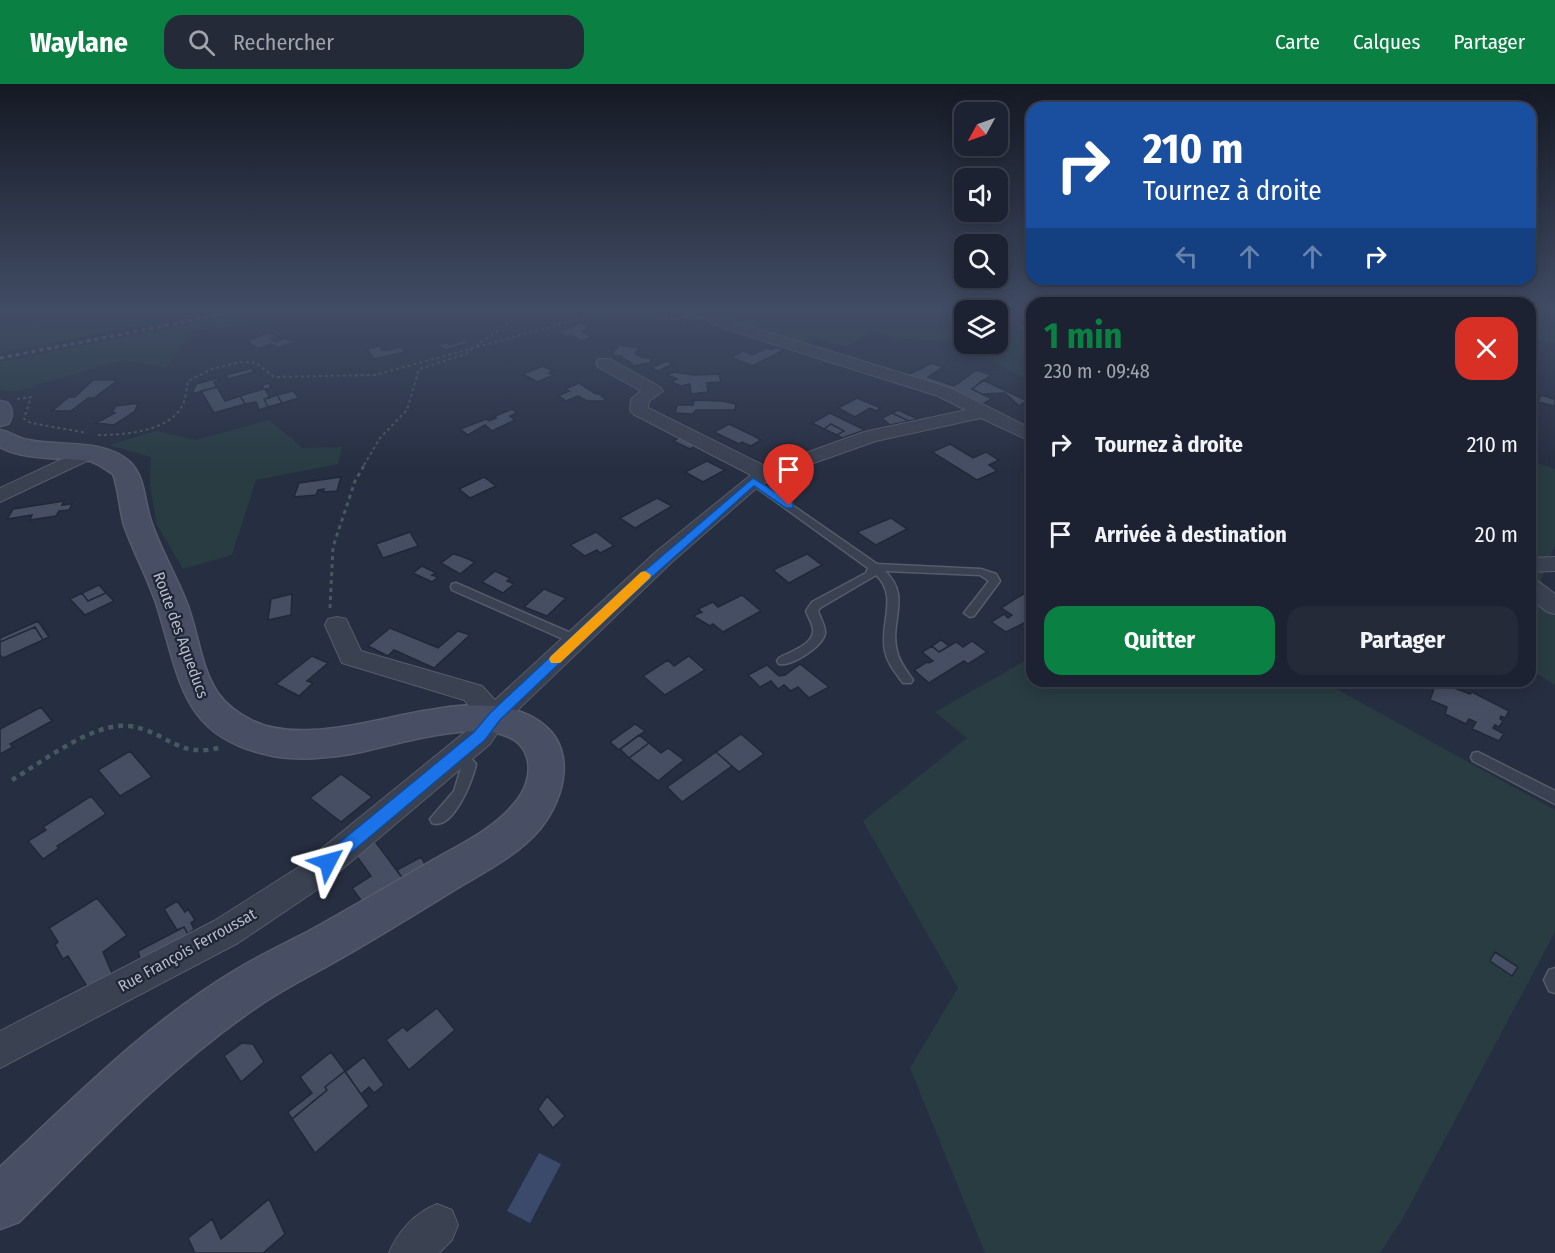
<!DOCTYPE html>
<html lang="fr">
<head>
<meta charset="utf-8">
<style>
  :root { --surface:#1c2231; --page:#252a39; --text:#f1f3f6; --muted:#a0a4ab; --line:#3a3f4d; --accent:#0b8043 }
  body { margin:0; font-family:"Fira Sans Condensed",sans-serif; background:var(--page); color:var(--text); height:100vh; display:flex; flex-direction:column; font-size:22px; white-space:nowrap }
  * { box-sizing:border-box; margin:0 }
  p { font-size:20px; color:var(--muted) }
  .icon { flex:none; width:33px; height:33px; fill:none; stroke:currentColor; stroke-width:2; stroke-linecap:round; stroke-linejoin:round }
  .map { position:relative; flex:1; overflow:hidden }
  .panel { position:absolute; left:1026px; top:213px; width:510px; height:390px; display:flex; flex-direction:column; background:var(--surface); border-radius:18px; box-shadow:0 3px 15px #0003,0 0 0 2px var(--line) }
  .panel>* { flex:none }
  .banner { position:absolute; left:1026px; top:18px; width:510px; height:183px; border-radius:18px; box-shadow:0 3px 15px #0003,0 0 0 2px var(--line); background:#1a4fa0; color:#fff; overflow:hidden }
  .needle { width:39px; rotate:230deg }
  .tools { position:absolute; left:954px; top:18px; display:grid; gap:12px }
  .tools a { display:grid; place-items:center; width:54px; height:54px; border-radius:12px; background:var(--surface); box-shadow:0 3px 15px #0003,0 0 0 2px var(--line); font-size:30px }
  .pin { position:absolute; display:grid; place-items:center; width:51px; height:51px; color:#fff; margin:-62px -26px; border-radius:50% 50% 50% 0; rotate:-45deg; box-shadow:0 0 6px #0007 }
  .pin .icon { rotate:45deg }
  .me { position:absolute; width:66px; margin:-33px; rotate:51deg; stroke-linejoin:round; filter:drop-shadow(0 0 4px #0008) }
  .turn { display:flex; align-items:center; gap:21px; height:126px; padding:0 18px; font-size:27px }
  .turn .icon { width:78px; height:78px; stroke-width:2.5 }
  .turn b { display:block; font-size:42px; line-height:51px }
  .lanes { display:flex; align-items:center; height:57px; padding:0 18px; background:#0003; justify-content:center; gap:30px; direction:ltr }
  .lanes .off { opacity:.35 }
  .round { display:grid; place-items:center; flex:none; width:63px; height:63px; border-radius:18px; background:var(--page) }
  .head { display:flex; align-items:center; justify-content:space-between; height:102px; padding:0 18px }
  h1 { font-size:36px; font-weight:700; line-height:45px; color:var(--accent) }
  .primary-button { display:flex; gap:12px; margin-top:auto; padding:12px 18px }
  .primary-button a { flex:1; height:69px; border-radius:18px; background:var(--accent); color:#fff; font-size:24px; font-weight:700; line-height:69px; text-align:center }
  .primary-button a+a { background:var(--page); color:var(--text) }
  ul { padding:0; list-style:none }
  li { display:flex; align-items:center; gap:18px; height:90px; padding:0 18px }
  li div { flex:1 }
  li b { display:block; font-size:22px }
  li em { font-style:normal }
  header { display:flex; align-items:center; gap:36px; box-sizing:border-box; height:84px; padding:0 30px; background:var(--accent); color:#fff }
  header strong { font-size:28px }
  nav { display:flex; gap:33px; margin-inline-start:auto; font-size:21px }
  .search { width:420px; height:54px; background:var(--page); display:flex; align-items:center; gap:15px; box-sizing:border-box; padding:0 21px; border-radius:18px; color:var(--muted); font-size:22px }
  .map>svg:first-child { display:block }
  .green { fill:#283c42; fill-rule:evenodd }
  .water { fill:#3b4a6a }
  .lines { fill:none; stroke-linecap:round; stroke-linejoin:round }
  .stream { stroke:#3b4a6a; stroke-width:4 }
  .building { fill:#454e63; stroke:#212838; stroke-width:1.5 }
  .lane-casing { stroke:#555c6b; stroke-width:3 }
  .street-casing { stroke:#555c6b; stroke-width:2 }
  .secondary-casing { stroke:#555c6b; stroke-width:3 }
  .path-far2 { stroke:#46595f; stroke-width:2; stroke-dasharray:3 3; stroke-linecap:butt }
  .path-far1 { stroke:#46595f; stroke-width:3; stroke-dasharray:4 4; stroke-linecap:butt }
  .path { stroke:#46595f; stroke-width:4.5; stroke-dasharray:5 5; stroke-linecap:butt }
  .lane { fill:#3a4151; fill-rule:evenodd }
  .street { fill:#3a4151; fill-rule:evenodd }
  .secondary { fill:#484f64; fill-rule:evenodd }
  .rail { stroke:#5c6478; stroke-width:3; stroke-dasharray:4 4; stroke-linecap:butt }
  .route { fill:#1a73e8; stroke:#114b97; stroke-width:1.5 }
  .slow { fill:#f59e0b }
  .labels { text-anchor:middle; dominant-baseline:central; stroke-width:4.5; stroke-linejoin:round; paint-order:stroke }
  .street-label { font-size:16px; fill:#b7bccb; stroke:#1f2636 }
</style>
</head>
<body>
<header>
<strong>Waylane</strong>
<div class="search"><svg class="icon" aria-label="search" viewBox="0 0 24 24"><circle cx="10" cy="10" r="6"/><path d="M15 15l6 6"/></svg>Rechercher</div>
<nav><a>Carte</a><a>Calques</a><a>Partager</a></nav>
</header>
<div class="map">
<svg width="1555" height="1169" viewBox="0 0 1555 1169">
  <rect width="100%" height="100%" fill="#262e41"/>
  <path class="green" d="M110,226H217L0,269V239H26Z
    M258,226H553L528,232L325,230L192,247L166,284L121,276L17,307L0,306V278Z
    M709,226H1032V298L951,257L900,255L873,247L846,263L812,253L803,258L726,235ZM964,226H998V260H964Z
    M1530,226H1555V259L1530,258Z
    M269,336L303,364L342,363L338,380L256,396L232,471L183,485L157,441L150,402L151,373L109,361L156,347L196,356Z
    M1530,377L1555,385V461L1533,516L1555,531V601L1530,585Z
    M1032,573V597H1322L1555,726V848L1403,1134L1380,1169H985L910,984L958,904L863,737L967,654L935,628Z"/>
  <path class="water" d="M539,1069L561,1080L530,1139L507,1127Z"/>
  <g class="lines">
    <path class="stream" d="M1000,226L1032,251"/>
  </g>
  <path class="building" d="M691,227L708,237L684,235L678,232Z
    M581,239L589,244L582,247L592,253L582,257L571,251L566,253L558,248Z
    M269,248L278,253L271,255L276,258L285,254L293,258L278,264L271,260L258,265L247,257Z
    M464,256L469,259L446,266L438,261L446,259L450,261Z
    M619,261L640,264L635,270L644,274H651L650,279L631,282L632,279L620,273L622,272L611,271Z
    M380,262L382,266H389L401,263L405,268L374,275L367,265Z
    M777,263L784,266L752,282L731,273L743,267L752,271L767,264L771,266Z
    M667,277L673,280L658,287L651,284Z
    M932,279L944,283L928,293L954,302L977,286L991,291L972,305L992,315L982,320L905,292Z
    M543,282L553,287L549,289L554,291L537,298L523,290Z
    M252,284L254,288L228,295L226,291Z
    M674,288L694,291L719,290L721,298L707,299L708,308L691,310L690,300L681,302L671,298L677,295L667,291Z
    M218,294L219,296L214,298L217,303L192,310L196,300Z
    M93,296H118L94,314H88L71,327H52L69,313H75Z
    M983,296L1027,317L1019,322L1005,309L982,310L972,305Z
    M269,299L271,304L265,305L270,314L264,315L268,323L259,326L256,318L245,320L240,312L264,305L262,301Z
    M579,299L594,309L602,311V313H605L604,317H587L578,312L566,317L558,312L569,307L565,305Z
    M217,303L225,317L240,312L245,320L214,329L201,307Z
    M293,307L299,314L282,319L277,311Z
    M277,311L282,319L268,323L264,315Z
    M1541,311L1554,315L1555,312V322L1538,318Z
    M857,314L881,324L876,327L870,324L855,333L838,324Z
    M694,316L723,317L736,320L735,326H696L693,330L675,329L677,321H693Z
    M138,319L135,327L114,341L96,339L115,329L112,328L116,322Z
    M512,325L517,329L510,332L515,336L492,347L485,341L468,351L460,345L486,335L489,337L496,334L493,333Z
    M898,326L918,335L909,337L892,329Z
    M830,329L865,346L842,354L837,351L844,347L831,340L824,345L812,339Z
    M892,329L909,337L890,341L882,334Z
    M729,340L754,352L761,356L751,362L742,358L739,360L714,348Z
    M831,340L844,347L837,351L824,345Z
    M680,353L696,361L690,365L673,357Z
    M950,360L973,374L986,368L999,376L989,381L997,387L977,396L932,368Z
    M707,377L725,386L703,398L685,388Z
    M341,393L337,407L323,408L324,405L318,406L316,411L294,413L299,399Z
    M484,393L496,402L470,414L459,405Z
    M657,414L672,422L635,444L620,434Z
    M64,417L62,421L72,420L69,426L59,427L56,432L30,436L32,431L7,435L13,425Z
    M891,434L907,445L876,461L857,448Z
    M410,448L418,462L383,474L376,460Z
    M596,448L614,462L600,469L597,466L585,472L570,461Z
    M453,470L461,472L475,478L460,490L441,479Z
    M807,470L822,481L789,499L773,486Z
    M422,482L436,489L432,491L438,493L432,498L413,489Z
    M495,487L510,494L507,497L514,500L503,509L482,498Z
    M99,501L106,509L88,517L82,509Z
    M544,505L566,514L547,532L524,523Z
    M82,509L88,517L106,509L114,517L85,531L70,515Z
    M292,510L291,531L268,536L271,515Z
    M1023,510L1032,516V535L1006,548L991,538L1004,530L1008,534L1012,531L1001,524Z
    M742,511L761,527L723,548L713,540L710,542L693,532L702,528L698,525L713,518L718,523Z
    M38,537L49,553L43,556L35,543L0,558V554Z
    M35,543L43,556L3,574L0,571V558Z
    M390,544L438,564L458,547L470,551L434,584L394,566L388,572L368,562Z
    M941,556L949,562L939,568L932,562Z
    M972,557L987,568L968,580L964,577L929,599L914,586L927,578L929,579L933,577L922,568L932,562L939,568L956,558L963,563Z
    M312,572L328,579L307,597L313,599L299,612L276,600Z
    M689,572L705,586L665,611L643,592L668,576L674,582Z
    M800,580L829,603L809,614L798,603L791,607L784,601L778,605L771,597L760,603L748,591L767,581L779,592L785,591Z
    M1421,597H1454L1452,603L1470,610L1472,608L1509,627L1505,634L1501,632L1500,635L1503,637L1499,643L1495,641L1493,644L1504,650L1499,657L1472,645L1476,638L1469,635L1466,640L1445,630L1447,623L1430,616L1435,602Z
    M41,623L52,637L10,660L13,663L0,670V645Z
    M635,640L645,647L619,666L610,658Z
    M741,650L764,670L739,688L716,668Z
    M639,651L649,659L629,674L620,665Z
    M649,659L661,669L668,664L684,676L658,697L629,674Z
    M130,667L152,693L120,712L98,686Z
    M716,668L732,682L682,718L667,703Z
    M341,690L372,713L341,738L310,714Z
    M91,712L106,730L57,762L59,764L43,775L28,757L46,746L43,743Z
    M374,756L403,795L363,819L352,804L371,792L353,767Z
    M421,773L426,782L403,795L397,786Z
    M97,814L127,851L103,868L114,894L91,909L68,872L63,875L55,861L58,858L49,844Z
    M177,817L185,828L188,825L195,836L191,839L194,845L188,850L184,843L177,846L164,825Z
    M184,843L191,856L142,882L138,867Z
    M1495,868L1518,883L1512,892L1490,877Z
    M437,924L455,946L409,986L386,956L403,943L407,947Z
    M242,959L253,960L264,978L241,998L224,972Z
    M331,968L345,987L325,1003L327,1006L292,1035L288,1028L312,1009L300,993Z
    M364,973L384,1001L374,1009L369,1003L361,1010L345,988Z
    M345,987L369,1022L315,1069L292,1035L327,1006L325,1003Z
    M547,1012L565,1032L553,1044L538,1025Z
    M269,1115L285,1150L263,1169H195L188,1154L212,1135L221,1155Z"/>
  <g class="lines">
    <defs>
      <path id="lane" d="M753,394L877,480L981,485L996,490L1000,497L974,532L970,533L964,529L989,497L980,491L885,487C912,512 889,538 897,567C899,578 907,587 913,596L911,599H903C896,589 887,579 885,567C879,540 899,512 876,491L820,524L818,527C820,534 826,542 825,550C822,563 791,583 779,580L777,577L779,574C789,568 814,561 813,546C813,540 808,533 806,527L812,518L866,489L868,484L750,399V395Z
        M456,499L580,553L582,556L576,560L572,559L452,506L451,503L452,500Z
        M459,665L464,666L476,680C473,696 453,747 432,739L430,735L454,707L462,681L452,670L454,666Z
        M1478,668L1555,707V720L1473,677L1471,673L1473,669Z
        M1555,884V909L1549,907L1544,896L1549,886Z"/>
      <path id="street" d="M691,226H710L738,239L950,304L1032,345V358L981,334L876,357L788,388L760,401L673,477L504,639L490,660L321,803L238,859L0,984V947L214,837L299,783L470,644L479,633L464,616L342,579L325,541L328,535L337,533L346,535L361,567L482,602L495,616L657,467L751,391L633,330L630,326L631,315L641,307L598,283L596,279L598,275H610L660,303L663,307L649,317L648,324L767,383L864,348L966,326L938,312L726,245L693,229Z
        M86,364L93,366L96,370L93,374L0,418V404Z
        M1555,473V487L1530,488V474Z
        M1530,494L1538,497L1555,510V530L1547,528L1530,514Z
        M437,1120L452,1126L458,1141L452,1156L439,1169H389C398,1147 415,1129 437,1120Z"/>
      <path id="secondary" d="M0,317L8,319C13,326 13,333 8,340L0,342Z
        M0,346C10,348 18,354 28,356C60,363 103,354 130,378C145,393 144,415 150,434C159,463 175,489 186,517C198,546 200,583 218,609C227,622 239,630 253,637C271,646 292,647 312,646C380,644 473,600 534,634C578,659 567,711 540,745C519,770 488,786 461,802C420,827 380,852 338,876C312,891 285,904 260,921C170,982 95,1062 19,1138L0,1145V1083C74,1014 147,939 234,887C258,872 284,860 309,847C349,825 388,802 428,779C457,762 491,747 513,721C525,708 532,690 527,673C511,620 389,664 351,670C326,674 299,677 273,672C183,654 181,600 158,525C149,496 134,470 124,441C119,424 119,406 113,390L99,381L90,377C61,373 26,377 0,363Z"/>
    </defs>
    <use href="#lane" class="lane-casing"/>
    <use href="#street" class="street-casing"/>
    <use href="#secondary" class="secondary-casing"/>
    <path class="path-far2" d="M476,262L526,226
      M17,315L31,313L24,335L31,339L87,349
      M98,351C123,351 166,348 181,324C186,317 186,306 188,297L212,285L240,278L256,279L274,293L375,291L598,230L613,228L688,237
      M364,381L380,354L407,326L419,285L466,270L472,265"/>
    <path class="path-far1" d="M330,524L333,463L355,397L365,380"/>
    <path class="path" d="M12,696C42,678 93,638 129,642C167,647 178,676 222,663"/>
    <use href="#lane" class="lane"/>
    <use href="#street" class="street"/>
    <use href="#secondary" class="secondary"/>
    <path class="rail" d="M0,274L245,226"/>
  </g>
  <linearGradient id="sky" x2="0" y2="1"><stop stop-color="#151924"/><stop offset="0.58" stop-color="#414c65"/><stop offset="1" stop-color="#414c65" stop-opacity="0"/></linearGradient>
  <rect width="1555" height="389" fill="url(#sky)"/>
  <path class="route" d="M753,394L793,419V424H786L754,402L622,520L500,636L485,656L334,783L328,785L322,783L320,778L322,773L474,648L490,629L613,514Z"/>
  <path class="slow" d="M645,487L651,491L650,494L560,579H551L549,575L551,572L641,488Z"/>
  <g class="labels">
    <g class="street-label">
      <text transform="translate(181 551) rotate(70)">Route des Aqueducs</text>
      <text transform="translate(187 866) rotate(-29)">Rue François Ferroussat</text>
    </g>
  </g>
</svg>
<div class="tools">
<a><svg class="needle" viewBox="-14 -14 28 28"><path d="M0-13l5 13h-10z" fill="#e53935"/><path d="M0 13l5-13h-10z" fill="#a0a4ab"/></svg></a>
<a><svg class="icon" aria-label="sound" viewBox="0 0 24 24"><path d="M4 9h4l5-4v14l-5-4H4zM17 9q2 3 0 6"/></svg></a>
<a><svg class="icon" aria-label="search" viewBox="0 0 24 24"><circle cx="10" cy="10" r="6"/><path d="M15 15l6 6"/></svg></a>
<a><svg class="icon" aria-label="layers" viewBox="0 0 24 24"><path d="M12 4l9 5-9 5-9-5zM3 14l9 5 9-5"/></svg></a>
</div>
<div class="pin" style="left:789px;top:422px;background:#d93025"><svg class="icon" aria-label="arrive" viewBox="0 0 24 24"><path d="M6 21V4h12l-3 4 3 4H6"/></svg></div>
<svg class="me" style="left:328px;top:778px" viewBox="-20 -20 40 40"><path d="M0-17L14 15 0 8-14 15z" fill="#1a73e8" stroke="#fff" stroke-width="4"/></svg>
<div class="banner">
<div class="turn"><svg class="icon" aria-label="right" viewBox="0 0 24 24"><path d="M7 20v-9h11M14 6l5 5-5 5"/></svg><div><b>210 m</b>Tournez à droite</div></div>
<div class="lanes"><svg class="icon off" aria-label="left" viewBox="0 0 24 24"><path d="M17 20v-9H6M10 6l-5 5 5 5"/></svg><svg class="icon off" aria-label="ahead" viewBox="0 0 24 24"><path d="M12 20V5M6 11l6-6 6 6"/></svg><svg class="icon off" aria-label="ahead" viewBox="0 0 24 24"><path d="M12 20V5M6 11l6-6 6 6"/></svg><svg class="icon" aria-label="right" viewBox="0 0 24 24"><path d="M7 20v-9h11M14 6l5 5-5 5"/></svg></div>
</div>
<section class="panel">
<div class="head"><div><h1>1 min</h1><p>230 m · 09:48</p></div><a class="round" style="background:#d93025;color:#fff"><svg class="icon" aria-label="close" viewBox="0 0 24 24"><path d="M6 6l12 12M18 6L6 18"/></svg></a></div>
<ul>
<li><svg class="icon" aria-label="right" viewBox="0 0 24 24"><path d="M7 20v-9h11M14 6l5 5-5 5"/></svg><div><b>Tournez à droite</b></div><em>210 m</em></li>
<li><svg class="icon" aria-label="arrive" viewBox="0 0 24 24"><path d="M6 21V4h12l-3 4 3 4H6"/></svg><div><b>Arrivée à destination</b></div><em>20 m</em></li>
</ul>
<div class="primary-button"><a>Quitter</a><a>Partager</a></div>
</section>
</div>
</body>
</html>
